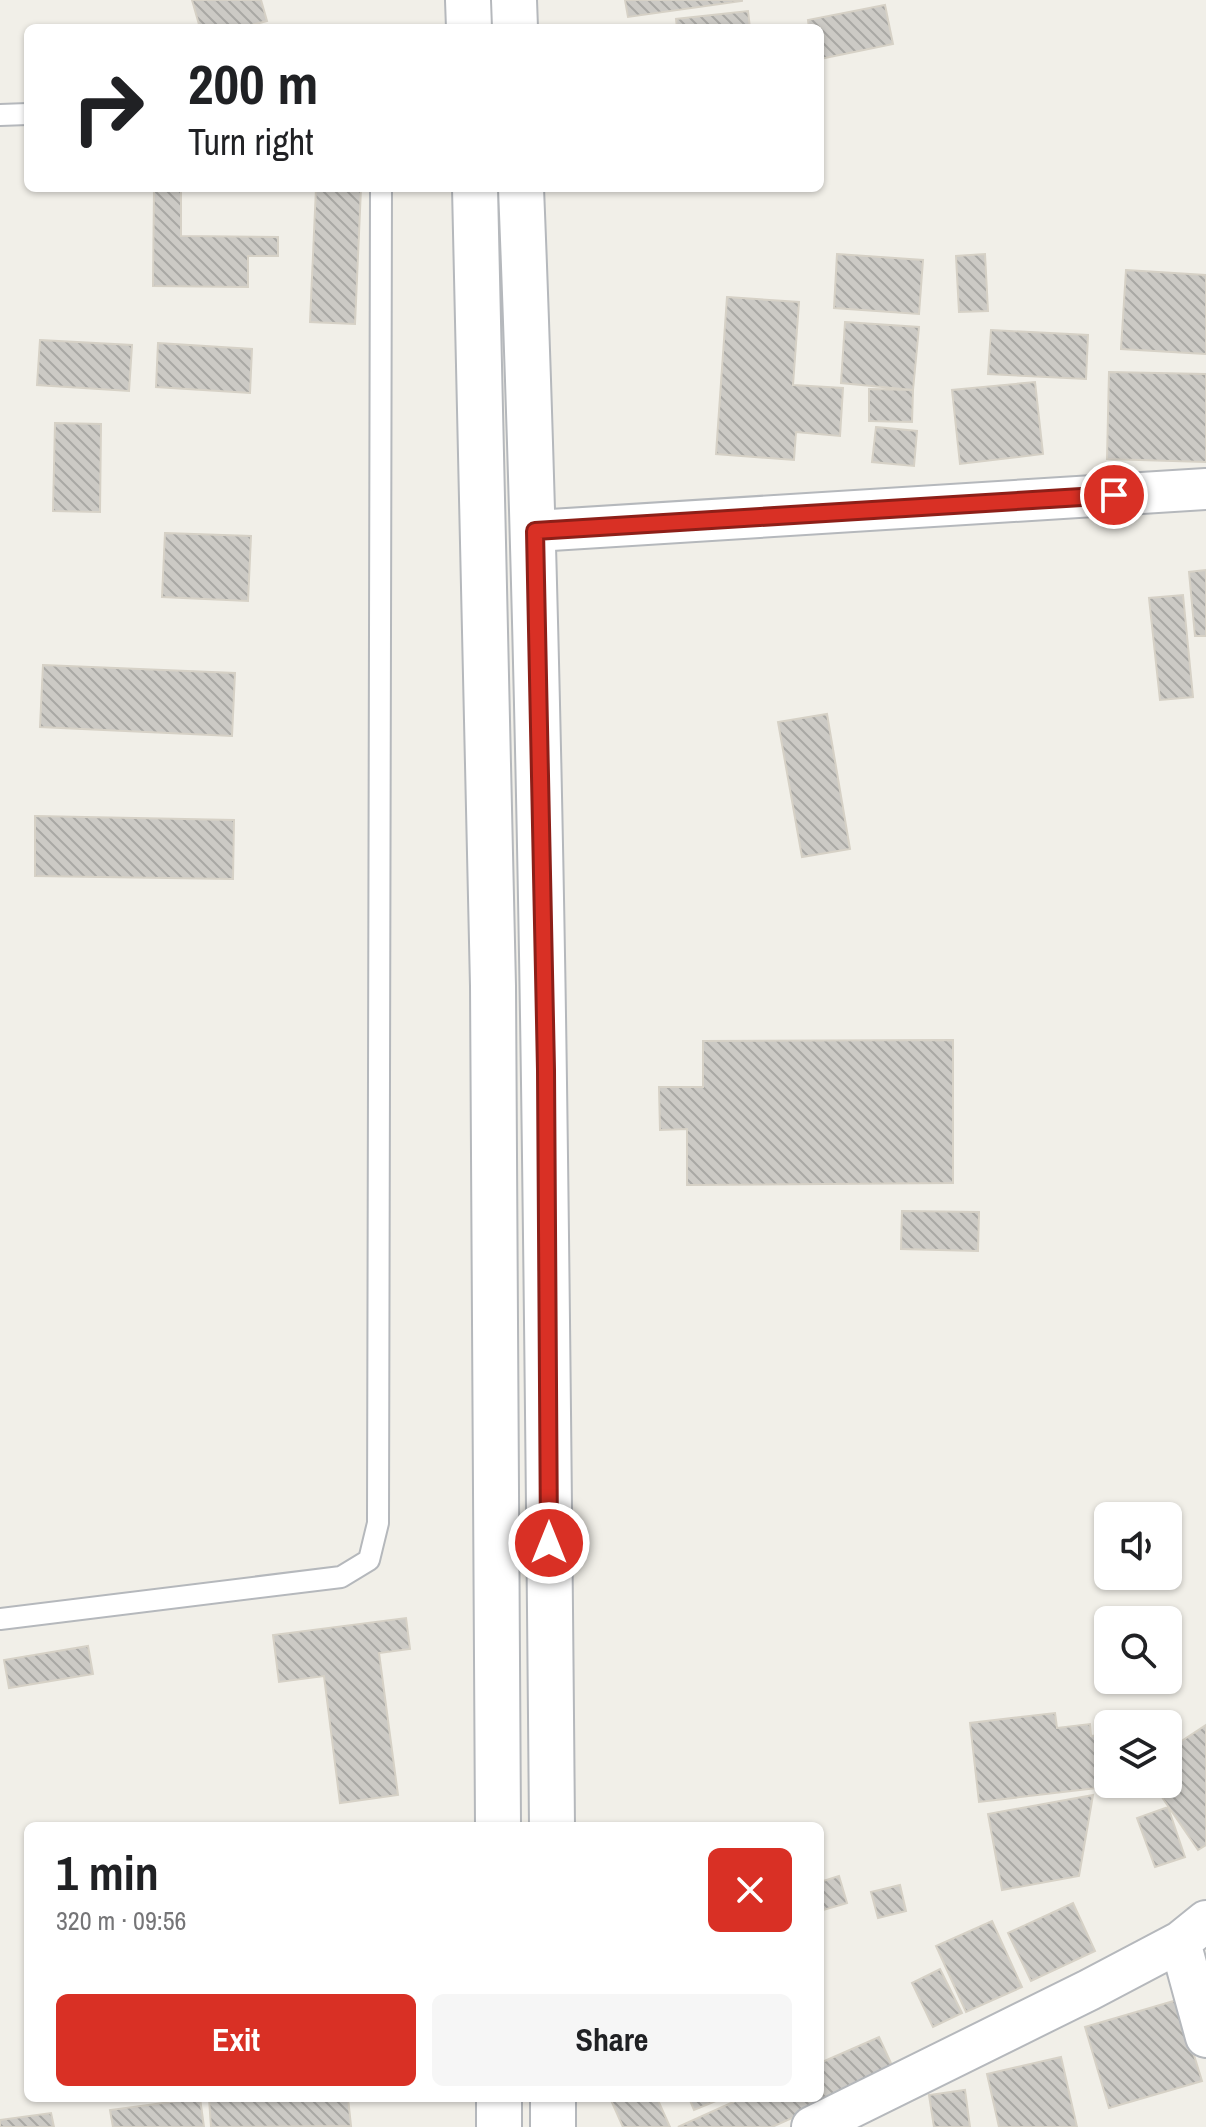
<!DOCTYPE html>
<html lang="en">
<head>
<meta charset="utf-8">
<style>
  :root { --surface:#fff; --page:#f6f6f6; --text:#202124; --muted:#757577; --accent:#d93025 }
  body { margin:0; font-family:"Archivo Narrow",sans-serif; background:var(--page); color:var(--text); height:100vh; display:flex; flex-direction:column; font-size:30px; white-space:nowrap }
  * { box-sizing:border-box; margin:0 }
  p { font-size:26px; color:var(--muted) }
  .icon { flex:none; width:44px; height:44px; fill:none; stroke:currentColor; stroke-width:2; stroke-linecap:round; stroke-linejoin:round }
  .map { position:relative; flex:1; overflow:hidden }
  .panel { position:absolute; left:24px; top:1822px; width:800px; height:280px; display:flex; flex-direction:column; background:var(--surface); border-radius:12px; box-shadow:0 2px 6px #0004 }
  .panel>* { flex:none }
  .guide { position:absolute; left:24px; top:24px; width:800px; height:168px; border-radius:12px; box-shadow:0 2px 6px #0004; background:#fff; color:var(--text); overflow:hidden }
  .controls { position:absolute; left:1094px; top:1502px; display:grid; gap:16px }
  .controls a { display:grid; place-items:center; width:88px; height:88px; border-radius:12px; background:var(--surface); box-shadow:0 2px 6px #0004; font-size:40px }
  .pin { position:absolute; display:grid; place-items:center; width:68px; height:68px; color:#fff; margin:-34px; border:4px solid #fff; border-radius:50%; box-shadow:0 2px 8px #0007 }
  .me { position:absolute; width:88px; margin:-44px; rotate:0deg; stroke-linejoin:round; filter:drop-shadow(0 0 6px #0008) }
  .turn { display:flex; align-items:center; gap:28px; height:168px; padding:0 32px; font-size:36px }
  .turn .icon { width:104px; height:104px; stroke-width:2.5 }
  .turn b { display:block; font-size:56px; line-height:68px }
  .round { display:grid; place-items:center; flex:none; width:84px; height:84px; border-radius:12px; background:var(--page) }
  .summary { display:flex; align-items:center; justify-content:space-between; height:136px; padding:0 32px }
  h1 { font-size:48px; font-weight:700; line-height:60px }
  .cta { display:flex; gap:16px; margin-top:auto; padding:16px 32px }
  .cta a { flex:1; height:92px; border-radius:12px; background:var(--accent); color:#fff; font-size:32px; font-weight:700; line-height:92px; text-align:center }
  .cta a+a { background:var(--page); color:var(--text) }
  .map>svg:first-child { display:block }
  .building { fill:url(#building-back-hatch); stroke:#d6d1c6; stroke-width:2 }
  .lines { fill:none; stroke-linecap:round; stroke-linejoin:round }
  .service-casing { stroke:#b5b8bc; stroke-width:24 }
  .minor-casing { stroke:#b5b8bc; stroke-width:44 }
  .tertiary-casing { stroke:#b5b8bc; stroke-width:48 }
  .service { stroke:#fff; stroke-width:20 }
  .minor { stroke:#fff; stroke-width:40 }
  .tertiary { stroke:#fff; stroke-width:44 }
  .route-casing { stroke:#8d1f18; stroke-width:20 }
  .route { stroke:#d93025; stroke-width:14 }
</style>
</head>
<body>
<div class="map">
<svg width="1206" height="2127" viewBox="0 0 1206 2127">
  <defs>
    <pattern id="building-back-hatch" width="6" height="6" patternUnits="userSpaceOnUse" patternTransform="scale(2)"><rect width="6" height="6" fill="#cccac5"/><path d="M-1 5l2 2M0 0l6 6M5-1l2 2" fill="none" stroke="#a9a8a4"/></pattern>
  </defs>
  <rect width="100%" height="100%" fill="#f1efe8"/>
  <path class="building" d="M192,0H261L267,21L240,28H200Z
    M625,0H742V1L628,17Z
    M885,5L893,44L820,59V28H809L808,20Z
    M748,11L750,28H677L676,19Z
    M154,188H181V236L278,237V256H248V287L153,286Z
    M316,188H361L355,324L310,322Z
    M837,254L923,260L919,314L834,308Z
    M985,254L988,311L959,312L956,256Z
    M1126,270L1206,275V354L1121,349Z
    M727,297L799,302L793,385L843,388L840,436L796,432L794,460L716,454Z
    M845,322L919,327L913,390L841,383Z
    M991,330L1088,335L1086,379L988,374Z
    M40,340L132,345L129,391L37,385Z
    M158,343L252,349L250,393L156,387Z
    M1109,372L1206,374V462L1107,459Z
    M1035,382L1043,454L960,464L952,390Z
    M869,389L913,390L912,422L869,421Z
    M55,423L101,424L100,512L53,511Z
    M876,427L917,431L914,466L872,462Z
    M165,533L251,536L248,601L162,597Z
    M1206,570V636H1195L1189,572Z
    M1183,595L1193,697L1160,700L1149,598Z
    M43,665L235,673L232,736L40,727Z
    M827,714L850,849L802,857L778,722Z
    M35,816L234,820L233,879L35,876Z
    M953,1040V1183L687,1185V1129L660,1130L659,1087H703V1041Z
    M902,1211L979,1212L978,1251L901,1249Z
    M406,1618L410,1649L379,1653L398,1795L340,1803L324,1676L279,1682L273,1635Z
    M88,1646L93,1674L9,1688L4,1660Z
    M1055,1713L1057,1728L1090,1724L1091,1736L1108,1734V1784L1114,1786L979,1802L970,1723Z
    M1168,1725L1180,1742L1206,1725V1845L1198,1850L1153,1784H1168Z
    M1093,1795L1079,1876L1002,1890L988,1814Z
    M1168,1807L1185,1857L1155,1867L1137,1818Z
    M839,1876L847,1903L820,1911V1882Z
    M900,1885L906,1911L878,1918L871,1892Z
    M1073,1903L1095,1951L1031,1981L1008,1933Z
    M992,1921L1022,1987L966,2012L936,1946Z
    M940,1969L962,2013L933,2027L912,1983Z
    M1177,2000L1202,2081L1109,2108L1085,2027Z
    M879,2037L895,2072L772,2127H678L742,2098H820V2063Z
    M1061,2057L1077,2127H999L987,2074Z
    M965,2090L970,2127H934L929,2095Z
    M200,2098L204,2127H113L110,2110Z
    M209,2098H348L351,2126L211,2127Z
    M610,2098H657L670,2127H623Z
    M689,2098H723L694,2110Z
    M51,2113L54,2127H0V2120Z"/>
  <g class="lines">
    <defs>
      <path id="service" d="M0,115L28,114
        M0,1619L341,1577L369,1560L378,1523L381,188"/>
      <path id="minor" d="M535,531L1206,489
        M1180,1942L1206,2037
        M812,2127L1089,1990L1180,1942L1206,1921"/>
      <path id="tertiary" d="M468,0L469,28
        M514,0L515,28
        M475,188L493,986L498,1826
        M521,188C543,734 547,1280 552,1826
        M499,2098V2127
        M553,2098V2127"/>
    </defs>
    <use href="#service" class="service-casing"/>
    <use href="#minor" class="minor-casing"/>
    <use href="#tertiary" class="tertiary-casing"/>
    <use href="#service" class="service"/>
    <use href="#minor" class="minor"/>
    <use href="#tertiary" class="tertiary"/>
  </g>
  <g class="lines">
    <defs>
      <path id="route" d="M549,1543L546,1070L535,531L1114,495"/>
    </defs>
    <use href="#route" class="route-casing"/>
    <use href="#route" class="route"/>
  </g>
</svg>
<div class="controls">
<a><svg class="icon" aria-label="sound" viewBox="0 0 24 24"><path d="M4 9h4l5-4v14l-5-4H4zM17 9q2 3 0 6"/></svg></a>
<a><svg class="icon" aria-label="search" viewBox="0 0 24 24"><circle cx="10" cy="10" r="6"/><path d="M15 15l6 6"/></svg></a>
<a><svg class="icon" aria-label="layers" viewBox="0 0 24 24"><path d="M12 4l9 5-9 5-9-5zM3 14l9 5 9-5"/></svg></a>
</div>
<div class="pin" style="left:1114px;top:495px;background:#d93025"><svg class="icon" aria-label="arrive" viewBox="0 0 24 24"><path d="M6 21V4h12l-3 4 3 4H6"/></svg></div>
<svg class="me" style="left:549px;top:1543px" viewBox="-20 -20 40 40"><circle r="17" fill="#d93025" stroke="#fff" stroke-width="3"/><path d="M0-11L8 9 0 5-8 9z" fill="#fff"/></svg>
<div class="guide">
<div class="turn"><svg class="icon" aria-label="right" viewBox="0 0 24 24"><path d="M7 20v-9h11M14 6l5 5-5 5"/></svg><div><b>200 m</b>Turn right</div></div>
</div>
<section class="panel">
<div class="summary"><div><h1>1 min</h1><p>320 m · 09:56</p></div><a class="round" style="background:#d93025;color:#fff"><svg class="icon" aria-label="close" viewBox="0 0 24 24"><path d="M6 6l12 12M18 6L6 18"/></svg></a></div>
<div class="cta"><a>Exit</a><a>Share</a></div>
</section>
</div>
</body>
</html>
